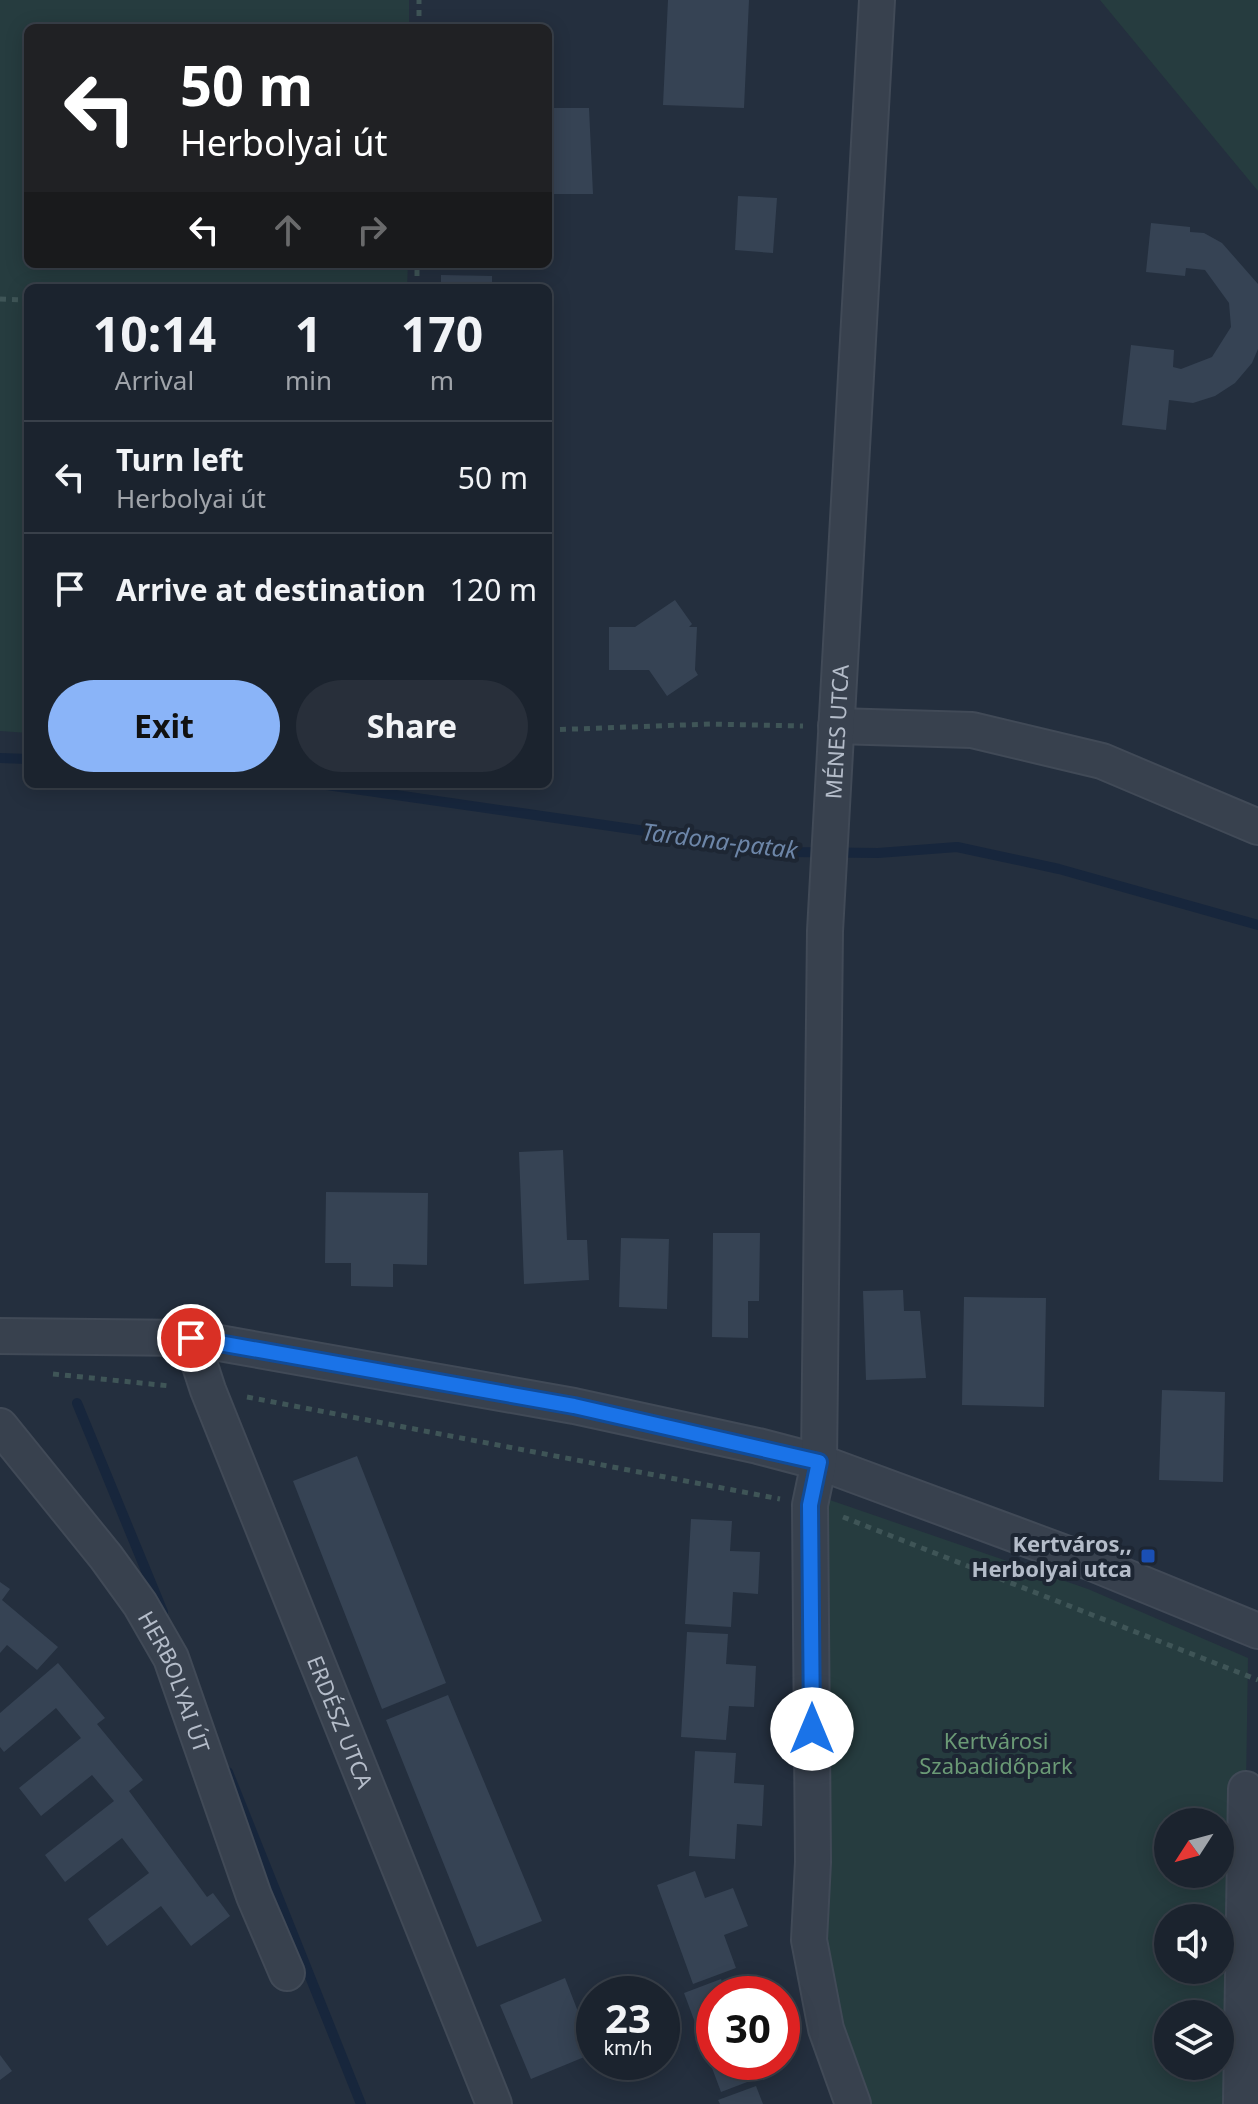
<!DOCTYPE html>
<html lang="en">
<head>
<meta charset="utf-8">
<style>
  :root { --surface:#1b232e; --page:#282f3a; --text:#f1f3f6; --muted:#a0a4aa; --line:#39404a; --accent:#8ab4f8 }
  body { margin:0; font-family:"Noto Sans",sans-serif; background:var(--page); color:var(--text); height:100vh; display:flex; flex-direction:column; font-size:30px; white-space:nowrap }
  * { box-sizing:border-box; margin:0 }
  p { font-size:26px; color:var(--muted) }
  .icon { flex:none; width:44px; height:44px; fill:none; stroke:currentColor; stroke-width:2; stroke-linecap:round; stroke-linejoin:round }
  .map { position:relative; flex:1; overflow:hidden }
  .side { position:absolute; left:24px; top:284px; width:528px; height:504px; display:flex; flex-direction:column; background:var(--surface); border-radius:12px; box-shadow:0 4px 20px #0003,0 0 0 2px var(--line) }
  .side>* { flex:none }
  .hud { position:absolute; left:24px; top:24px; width:528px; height:244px; border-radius:12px; box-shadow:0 4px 20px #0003,0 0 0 2px var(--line); background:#202124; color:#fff; overflow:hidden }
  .needle { width:52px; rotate:234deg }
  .controls { position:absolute; left:1154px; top:1808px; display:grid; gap:16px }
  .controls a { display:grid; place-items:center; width:80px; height:80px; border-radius:50%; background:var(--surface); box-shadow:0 4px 20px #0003,0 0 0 2px var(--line); font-size:40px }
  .speed { position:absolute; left:576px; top:1976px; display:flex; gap:16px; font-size:40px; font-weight:700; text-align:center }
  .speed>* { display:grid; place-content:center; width:104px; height:104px; border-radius:50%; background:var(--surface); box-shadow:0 4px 20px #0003,0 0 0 2px var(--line); line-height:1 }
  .speed small { font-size:20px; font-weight:400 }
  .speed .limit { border:12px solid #d22; background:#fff; color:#111 }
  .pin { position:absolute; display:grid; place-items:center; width:68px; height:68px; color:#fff; margin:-34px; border:4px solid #fff; border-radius:50%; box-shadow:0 2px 8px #0007 }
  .me { position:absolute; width:88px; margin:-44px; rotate:0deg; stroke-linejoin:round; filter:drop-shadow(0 0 6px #0008) }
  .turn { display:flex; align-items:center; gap:28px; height:168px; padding:0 24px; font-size:36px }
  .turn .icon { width:104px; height:104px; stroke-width:2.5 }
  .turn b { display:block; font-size:56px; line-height:68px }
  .lanes { display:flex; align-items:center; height:76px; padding:0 24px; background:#0003; justify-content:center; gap:40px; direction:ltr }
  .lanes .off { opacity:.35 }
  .eta { display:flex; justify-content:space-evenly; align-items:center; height:136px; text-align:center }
  .eta b { font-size:48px; font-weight:700; line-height:56px }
  .cta { display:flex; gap:16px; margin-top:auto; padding:16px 24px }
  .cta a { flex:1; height:92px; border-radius:48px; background:var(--accent); color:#111; font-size:32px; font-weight:700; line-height:92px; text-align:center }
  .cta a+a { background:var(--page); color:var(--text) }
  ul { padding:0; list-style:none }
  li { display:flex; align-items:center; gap:24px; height:112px; padding:0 24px; border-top:2px solid var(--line) }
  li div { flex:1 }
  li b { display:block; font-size:30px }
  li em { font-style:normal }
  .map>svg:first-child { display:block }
  .green { fill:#263c3f; fill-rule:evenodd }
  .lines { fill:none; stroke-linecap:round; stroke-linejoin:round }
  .stream { stroke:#17263c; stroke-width:10 }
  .building { fill:#364354 }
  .minor-casing { stroke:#414a57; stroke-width:38 }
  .path { stroke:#3f5557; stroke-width:5; stroke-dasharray:6 6; stroke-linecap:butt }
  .minor { stroke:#38414e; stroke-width:34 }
  .route-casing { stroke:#114b97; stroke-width:20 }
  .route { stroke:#1a73e8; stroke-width:14 }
  .transit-dot { fill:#1a4fb4; stroke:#1d2633; stroke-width:3 }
  .labels { text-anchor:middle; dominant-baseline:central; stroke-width:8; stroke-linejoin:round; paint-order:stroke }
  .street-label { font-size:22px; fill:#b4bcc9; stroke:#1d2633 }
  .poi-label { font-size:22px; font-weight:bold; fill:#b4bcc9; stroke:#1d2633; text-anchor:end }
  .park-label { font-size:22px; fill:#6b9a76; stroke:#1d2633 }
  .water-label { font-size:24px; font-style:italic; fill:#6d86a8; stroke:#1d2633 }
</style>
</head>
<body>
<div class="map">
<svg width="1258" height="2104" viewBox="0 0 1258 2104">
  <rect width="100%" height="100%" fill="#242f3e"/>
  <path class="green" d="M0,0H409V28H28V264H408L407,288H28V733L0,731Z
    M1100,0H1258V191Z
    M827,1499L1088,1589L1248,1658L1241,2104H853L809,1940ZM1168,1822H1220V1874H1168ZM1168,1918H1220V1970H1168ZM1168,2014H1220V2066H1168Z"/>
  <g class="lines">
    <path class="stream" d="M0,758L28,759
      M320,784L791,852L878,853L957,847L1059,869L1258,925
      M77,1403L163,1612
      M228,1772L361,2104"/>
  </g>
  <path class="building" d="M668,0H749L744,108L663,105Z
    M548,108H589L593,194H548Z
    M738,196L777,198L773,253L735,250Z
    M1151,223L1190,227V232L1204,233L1222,243L1258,284V349L1252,363L1235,383L1215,396L1193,403L1169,400L1166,430L1122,425L1131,345L1174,350L1173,367L1181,369L1212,357L1231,327L1229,303L1205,270L1186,268L1185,276L1146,272Z
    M441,275L492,276V288H441Z
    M675,600L692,624L689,627H697L695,670L698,675L667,696L649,670H609V627H635Z
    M563,1150L567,1240H587L589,1280L524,1284L519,1152Z
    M326,1192L428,1193L427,1265L393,1264V1287L351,1286V1263H325Z
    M713,1233H760L759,1301H748V1338L712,1337Z
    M621,1238L669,1239L667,1309L619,1307Z
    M903,1290L904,1311H920L926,1378L866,1380L863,1291Z
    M964,1297L1046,1298L1044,1407L962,1405Z
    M1162,1390L1225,1392L1223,1482L1159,1480Z
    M357,1456L446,1683L382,1709L293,1481Z
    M691,1519L732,1521L730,1551L760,1552L758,1594L733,1592L731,1627L685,1624Z
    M0,1582L10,1589L2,1600L58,1647L37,1670L7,1645L0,1653Z
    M687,1632L728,1634L726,1664L756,1666L754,1707L729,1706L726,1740L681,1737Z
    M58,1663L105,1718L97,1724L143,1780L129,1791L207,1897L213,1893L230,1916L191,1946L161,1906L107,1946L88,1919L149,1873L122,1838L65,1882L45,1855L114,1801L92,1775L41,1816L19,1788L81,1738L56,1708L4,1752L0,1747V1713Z
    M448,1695L542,1921L477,1947L386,1720Z
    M695,1751L736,1753L734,1783L764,1785L762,1826L737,1824L735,1859L689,1856Z
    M695,1871L705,1898L733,1888L748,1926L724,1935L736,1968L693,1984L657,1885Z
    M565,1978L594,2053L531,2079L500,2005Z
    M721,1979L727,1994H714V2062H758L763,2076L721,2092L684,1993Z
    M0,2055L12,2071L0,2080Z
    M756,2086L763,2104H720L718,2100Z"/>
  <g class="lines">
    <defs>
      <g id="minor">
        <path d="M836,726L972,730L1102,761L1258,827"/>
        <path d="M0,1336L191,1338L574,1406L758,1446L819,1462L1092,1563L1258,1631"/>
        <path id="s1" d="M191,1338L208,1390L494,2104"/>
        <path id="s2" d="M0,1426L106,1557L140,1604L171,1658L254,1896L287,1973"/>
        <path id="s3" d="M853,2104L826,2029L809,1940L813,1862L810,1505L819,1462L825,931L877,0"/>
        <path d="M1241,2104L1246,1789"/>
      </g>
    </defs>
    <use href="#minor" class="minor-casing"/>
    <path class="path" d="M419,28V0
      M417,288V264
      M0,299L28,300
      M548,730L710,724L803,726
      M53,1374L170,1386
      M247,1397L780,1499
      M843,1517L1258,1680"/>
    <use href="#minor" class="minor"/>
  </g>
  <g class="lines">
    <defs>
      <path id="route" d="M191,1338L574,1406L819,1462L810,1505L812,1729"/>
    </defs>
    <use href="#route" class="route-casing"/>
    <use href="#route" class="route"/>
  </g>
  <rect class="transit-dot" x="1140" y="1548" width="16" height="16" rx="4"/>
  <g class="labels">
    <g class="street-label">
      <text stroke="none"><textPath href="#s3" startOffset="1380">MÉNES UTCA</textPath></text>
      <text stroke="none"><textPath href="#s2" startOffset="312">HERBOLYAI ÚT</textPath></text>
      <text stroke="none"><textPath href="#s1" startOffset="412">ERDÉSZ UTCA</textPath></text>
    </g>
    <g class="poi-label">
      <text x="1132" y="1543">Kertváros,,<tspan x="1132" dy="25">Herbolyai utca</tspan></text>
    </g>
    <g class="park-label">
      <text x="996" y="1740">Kertvárosi<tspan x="996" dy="25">Szabadidőpark</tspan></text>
    </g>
    <g class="water-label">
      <text transform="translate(720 840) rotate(7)">Tardona-patak</text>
    </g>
  </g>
</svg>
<div class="controls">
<a><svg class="needle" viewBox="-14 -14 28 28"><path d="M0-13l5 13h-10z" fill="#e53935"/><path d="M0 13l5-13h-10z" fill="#a0a4aa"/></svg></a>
<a><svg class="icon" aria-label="sound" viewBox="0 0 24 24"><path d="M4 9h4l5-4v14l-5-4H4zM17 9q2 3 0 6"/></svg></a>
<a><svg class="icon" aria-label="layers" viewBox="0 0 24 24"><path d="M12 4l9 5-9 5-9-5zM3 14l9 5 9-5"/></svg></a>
</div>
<div class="speed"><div>23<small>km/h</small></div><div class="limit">30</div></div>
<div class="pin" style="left:191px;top:1338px;background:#d93025"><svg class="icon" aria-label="arrive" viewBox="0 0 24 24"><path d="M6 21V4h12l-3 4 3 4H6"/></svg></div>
<svg class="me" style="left:812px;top:1729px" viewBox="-20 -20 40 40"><circle r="19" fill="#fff"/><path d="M0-13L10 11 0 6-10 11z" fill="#1a73e8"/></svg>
<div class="hud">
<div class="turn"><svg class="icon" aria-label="left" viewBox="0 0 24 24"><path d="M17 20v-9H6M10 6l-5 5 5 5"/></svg><div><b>50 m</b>Herbolyai út</div></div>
<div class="lanes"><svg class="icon" aria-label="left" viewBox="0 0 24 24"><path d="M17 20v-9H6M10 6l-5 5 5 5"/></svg><svg class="icon off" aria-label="ahead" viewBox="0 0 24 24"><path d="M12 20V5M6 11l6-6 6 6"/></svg><svg class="icon off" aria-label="right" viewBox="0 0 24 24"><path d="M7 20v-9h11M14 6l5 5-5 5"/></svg></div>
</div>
<section class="side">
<div class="eta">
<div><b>10:14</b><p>Arrival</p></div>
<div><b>1</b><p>min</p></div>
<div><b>170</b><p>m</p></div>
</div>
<ul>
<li><svg class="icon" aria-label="left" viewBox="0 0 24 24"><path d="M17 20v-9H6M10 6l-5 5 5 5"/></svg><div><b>Turn left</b><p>Herbolyai út</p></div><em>50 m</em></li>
<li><svg class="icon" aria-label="arrive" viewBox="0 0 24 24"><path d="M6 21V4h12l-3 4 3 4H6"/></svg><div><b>Arrive at destination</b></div><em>120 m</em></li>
</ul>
<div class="cta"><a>Exit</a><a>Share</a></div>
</section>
</div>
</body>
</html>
